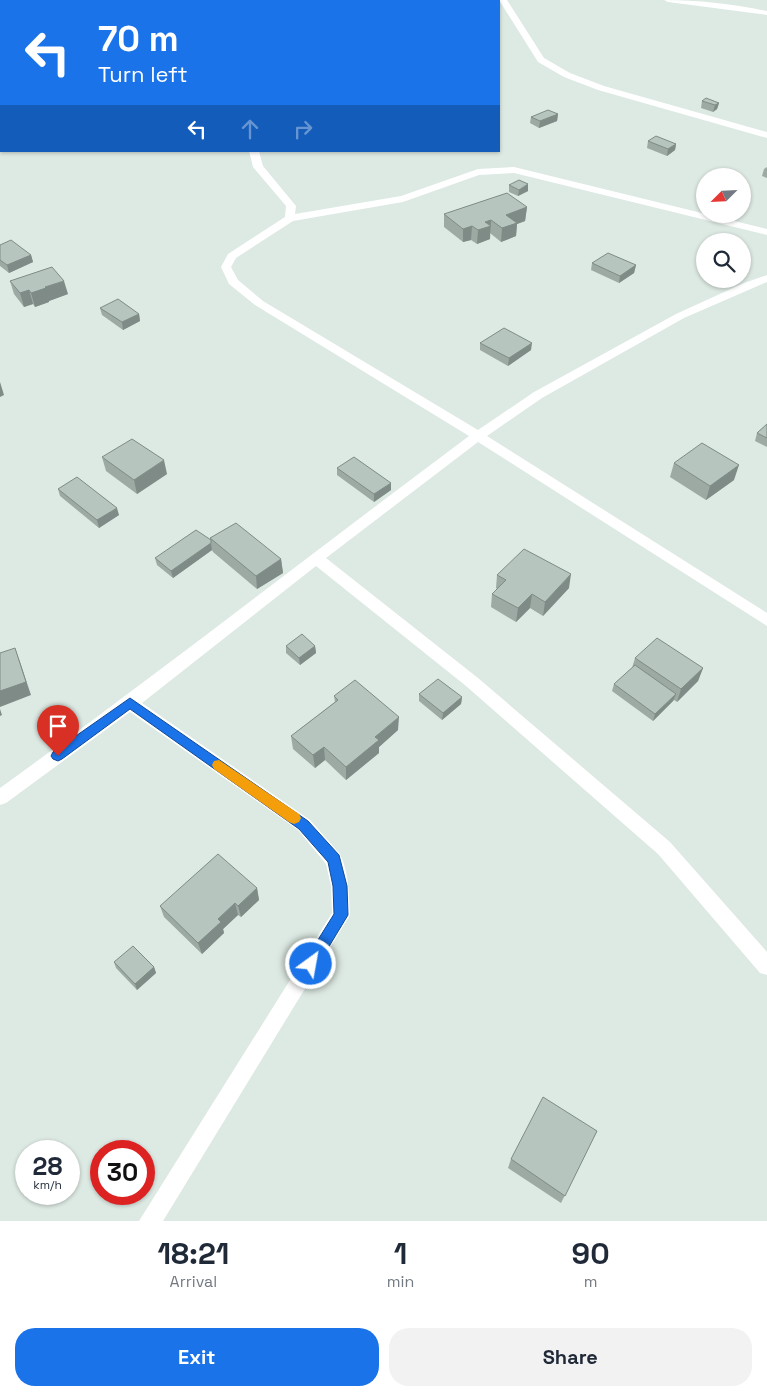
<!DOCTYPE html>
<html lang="en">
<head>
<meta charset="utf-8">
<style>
  :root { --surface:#fff; --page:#f2f2f3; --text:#1f2937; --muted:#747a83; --accent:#1a73e8 }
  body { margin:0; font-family:"Space Grotesk",sans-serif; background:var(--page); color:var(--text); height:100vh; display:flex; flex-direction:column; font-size:19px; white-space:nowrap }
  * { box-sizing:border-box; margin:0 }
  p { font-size:16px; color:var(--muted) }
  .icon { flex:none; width:28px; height:28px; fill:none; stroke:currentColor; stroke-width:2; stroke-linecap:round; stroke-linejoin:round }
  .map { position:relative; height:1221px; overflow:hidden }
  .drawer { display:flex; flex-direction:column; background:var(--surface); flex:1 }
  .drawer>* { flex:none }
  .guide { position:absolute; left:0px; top:0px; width:500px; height:152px; box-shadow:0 1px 4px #0004; background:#1a73e8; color:#fff; overflow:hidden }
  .needle { width:32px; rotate:246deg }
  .fabs { position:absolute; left:696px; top:168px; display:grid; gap:10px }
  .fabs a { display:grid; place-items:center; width:55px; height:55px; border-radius:50%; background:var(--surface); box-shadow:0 1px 4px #0004; font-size:25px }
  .speed { position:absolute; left:15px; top:1140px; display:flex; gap:10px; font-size:25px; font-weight:700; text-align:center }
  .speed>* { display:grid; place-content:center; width:65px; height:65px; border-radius:50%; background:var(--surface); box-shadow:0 1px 4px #0004; line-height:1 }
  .speed small { font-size:12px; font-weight:400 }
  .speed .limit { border:8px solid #d22; background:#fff; color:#111 }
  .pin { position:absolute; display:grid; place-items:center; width:42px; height:42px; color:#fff; margin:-51px -21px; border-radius:50% 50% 50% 0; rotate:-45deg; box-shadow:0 0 5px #0007 }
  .pin .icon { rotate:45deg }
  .me { position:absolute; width:55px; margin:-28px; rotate:32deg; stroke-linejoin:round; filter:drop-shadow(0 0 4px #0008) }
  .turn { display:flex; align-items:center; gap:18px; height:105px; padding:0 15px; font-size:22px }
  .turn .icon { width:65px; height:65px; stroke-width:2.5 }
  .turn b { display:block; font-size:35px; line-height:42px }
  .lanes { display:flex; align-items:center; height:48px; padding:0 15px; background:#0003; justify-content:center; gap:25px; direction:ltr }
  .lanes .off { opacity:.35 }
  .eta { display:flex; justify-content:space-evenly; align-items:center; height:85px; text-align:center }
  .eta b { font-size:30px; font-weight:700; line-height:35px }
  .action { display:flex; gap:10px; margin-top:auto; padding:10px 15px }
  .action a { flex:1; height:58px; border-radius:20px; background:var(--accent); color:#fff; font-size:20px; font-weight:700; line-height:58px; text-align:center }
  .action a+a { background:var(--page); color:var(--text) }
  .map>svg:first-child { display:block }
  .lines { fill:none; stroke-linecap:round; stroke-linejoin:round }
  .minor { fill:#fff; fill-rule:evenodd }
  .wall { fill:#9daaa4 }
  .shaded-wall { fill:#7f8b86 }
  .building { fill:#b6c6bf; stroke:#7f8b86 }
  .route { fill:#1a73e8; stroke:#114b97 }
  .slow { fill:#f59e0b }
</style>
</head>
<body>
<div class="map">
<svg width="767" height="1221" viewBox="0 0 767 1221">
  <rect width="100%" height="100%" fill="#dde9e3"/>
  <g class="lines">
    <path class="minor" d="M44,0H53L54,1H45Z
      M499,0H507L544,58L570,73L604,86L767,132V138L598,90L564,77L538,62Z
      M664,0C699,0 733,4 767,11V15L668,2Z
      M1,95V101L0,102V96Z
      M249,151H259L263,166L296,206L295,214L401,196L478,169L514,167L767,229V235L514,173L479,175L403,202L293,221L236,258L231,267L238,280L263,301L478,430L534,392L676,314L744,283L767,275V282L684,318L542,398L487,436L767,613V626L478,442L326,558L478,678L670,842L767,952V975L760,973L658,854L466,686L316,566L142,703L310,820L340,854C349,873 349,894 350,915L163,1221H139L332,913L331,886L326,864L298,830L130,712L6,803L0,805V788C158,674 312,553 469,436L255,305L229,284L221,267L228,254L285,217L286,206L253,167Z"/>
  </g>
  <path class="wall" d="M385,0H409L407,1H391Z
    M702,101L719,103L717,109L713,112L701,108Z
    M558,114L557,121L539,128L530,123L531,117Z
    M648,141L676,144L675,150L667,156L647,148Z
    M767,167V178L762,176L764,169Z
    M509,185L528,191L518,196L509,192Z
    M527,207L525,221L517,224L516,236L501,242L490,233V239L477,244L471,240L463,242L444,227V214Z
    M0,245L31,255L33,262L9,273L0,266Z
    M592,263L636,265L634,273L619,283L591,270Z
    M10,281L68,294L49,301V302L35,307L33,304L24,307L14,294Z
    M100,308L139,314L140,321L123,330L102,315Z
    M480,343L531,350L508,366L480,350Z
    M767,424V447L755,441L757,433Z
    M102,457L167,474L137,494L106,471Z
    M674,463L734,480L706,500L670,477Z
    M337,468L391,490L374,502L337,475Z
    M58,489L119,515L99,528L60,496Z
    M210,538L281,559L283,573L257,589L213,552L212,550L173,578L157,565L155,558L211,540Z
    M497,575L569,588L543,616L530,608L516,622L491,607L492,594L497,589L496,588Z
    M286,646H315L316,653L300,665L286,653Z
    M635,658L703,668L698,681L677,702L674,700L653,721L612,691L614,684L632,668Z
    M419,694L462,697L461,704L442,720L419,701Z
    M334,696L398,730L379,747V753L346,780L325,760L315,768L293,749L291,736L335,702Z
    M257,888L259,900L241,917L238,915L223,929L224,933L202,954L164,917L160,906Z
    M114,962L154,967L156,973L137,990L116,968Z
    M597,1131L561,1203L508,1168L511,1159Z"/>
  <path class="shaded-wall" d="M0,0H9L7,1H1V4L0,5Z
    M719,103L717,109L713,112L715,105Z
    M558,114L557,121L539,128L540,121Z
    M676,144L675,150L667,156L668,149Z
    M528,184V191L518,196L519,190Z
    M527,207L525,221L517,224L516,236L501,242L502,228L506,215Z
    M491,220L490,239L477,244L478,230L485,222Z
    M472,226L471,240L463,242V229Z
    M31,255L33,262L9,273L7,265Z
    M636,265L634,273L619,283L620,276Z
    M64,281L68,294L49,301V302L35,307L31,293L45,287Z
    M29,290L33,304L24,307L20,293Z
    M139,314L140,321L123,330L122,322Z
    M532,343L531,350L508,366L509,358Z
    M0,382L4,395L0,397Z
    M164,460L167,474L137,494L134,480Z
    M739,465L734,480L706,500L710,486Z
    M391,483V490L374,502V494Z
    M117,508L119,515L99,528L97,520Z
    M211,543L212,550L173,578L171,571Z
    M281,559L283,573L257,589L256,576Z
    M571,574L569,588L543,616L545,602Z
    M532,594L530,608L516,622L518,608Z
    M315,646L316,653L300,665L299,658Z
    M15,648L20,662L31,695L0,707V691Z
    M703,668L698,681L677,702L681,689Z
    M676,694L673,701L653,721L655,714Z
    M462,697L461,704L442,720L443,713Z
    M0,709L2,715L0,716Z
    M399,717L398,730L379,747V753L346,780V767L375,737Z
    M324,747L325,760L315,768L313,755Z
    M257,888L259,900L241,917L238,906Z
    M235,903L238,915L223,929L224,933L202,954L198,943L218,919Z
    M154,967L156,973L137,990L135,984Z"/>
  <path class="building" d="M706,98L719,103L715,105L702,101Z
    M548,110L558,114L540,121L531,117Z
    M656,136L676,144L668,149L648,141Z
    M519,180L528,184L519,190L509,185Z
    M507,193L527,207L506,215L517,223L502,228L491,220L485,222L491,226L478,230L472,226L463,229L444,214Z
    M11,240L31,255L7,265L0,260V245Z
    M608,253L636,265L620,276L592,263Z
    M52,267L64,281L45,287L46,288L31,293L29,290L20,293L10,281Z
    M118,299L139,314L122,322L100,308Z
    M504,328L532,343L509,358L480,343Z
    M767,424V438L757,433Z
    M132,439L164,460L134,480L102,457Z
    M702,443L739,465L710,486L674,463Z
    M354,457L391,483L374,494L337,468Z
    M77,477L117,508L97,520L58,489Z
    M236,523L281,559L256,576L210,538Z
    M196,530L211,540V543L171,571L155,558Z
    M524,549L571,574L545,602L532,594L518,608L492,594L506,580L497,575Z
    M302,634L315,646L299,658L286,646Z
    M657,638L703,668L681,689L635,658Z
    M15,648L26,682L0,691V653Z
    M635,665L676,694L655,714L614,684Z
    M438,679L462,697L443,713L419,694Z
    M355,680L399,717L375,737L379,740L346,767L324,747L313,755L291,736L338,700L334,696Z
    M218,854L257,888L238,906L235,903L218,919L221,922L198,943L160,906Z
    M133,946L154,967L135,984L114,962Z
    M543,1097L597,1131L565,1196L511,1159Z"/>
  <path class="route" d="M130,698L308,821L339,855L347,886L348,915L316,968L311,971L305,968L303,964L334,914L333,886L328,862L299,829L130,709L62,759L58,761L53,759L51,756L53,752Z"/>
  <path class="slow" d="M219,760L299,814L301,818L299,822L294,824L289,822L214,769L212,765L214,761Z"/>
</svg>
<div class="fabs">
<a><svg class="needle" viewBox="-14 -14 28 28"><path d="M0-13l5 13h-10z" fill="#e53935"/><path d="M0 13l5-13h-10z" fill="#747a83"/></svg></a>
<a><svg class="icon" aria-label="search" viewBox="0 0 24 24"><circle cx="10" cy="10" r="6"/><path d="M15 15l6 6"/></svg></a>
</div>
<div class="speed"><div>28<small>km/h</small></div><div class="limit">30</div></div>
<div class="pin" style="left:58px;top:756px;background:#d93025"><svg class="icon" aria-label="arrive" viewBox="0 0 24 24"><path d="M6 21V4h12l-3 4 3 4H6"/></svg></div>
<svg class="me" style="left:311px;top:964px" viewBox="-20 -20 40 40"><circle r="17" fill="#1a73e8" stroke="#fff" stroke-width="3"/><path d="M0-11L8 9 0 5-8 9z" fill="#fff"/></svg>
<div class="guide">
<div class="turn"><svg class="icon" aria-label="left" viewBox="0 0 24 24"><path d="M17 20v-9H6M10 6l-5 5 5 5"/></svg><div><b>70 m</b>Turn left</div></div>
<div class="lanes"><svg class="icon" aria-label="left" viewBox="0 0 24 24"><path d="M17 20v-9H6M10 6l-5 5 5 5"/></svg><svg class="icon off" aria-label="ahead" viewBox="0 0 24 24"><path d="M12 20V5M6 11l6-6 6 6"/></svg><svg class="icon off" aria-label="right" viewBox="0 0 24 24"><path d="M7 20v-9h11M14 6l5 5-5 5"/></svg></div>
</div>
</div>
<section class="drawer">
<div class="eta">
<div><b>18:21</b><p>Arrival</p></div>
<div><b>1</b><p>min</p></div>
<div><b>90</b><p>m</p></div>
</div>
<div class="action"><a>Exit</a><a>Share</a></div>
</section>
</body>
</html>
